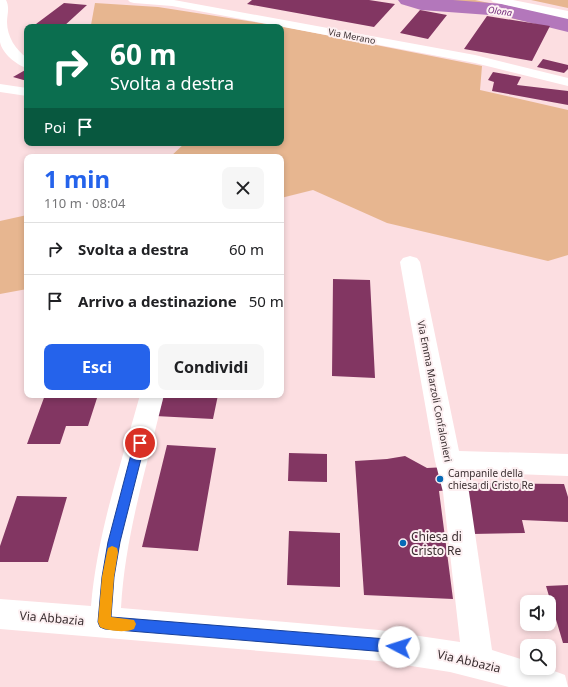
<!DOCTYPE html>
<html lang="it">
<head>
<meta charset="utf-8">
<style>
  :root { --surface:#fff; --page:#f6f6f6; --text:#202124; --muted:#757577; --line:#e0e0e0; --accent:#2563eb }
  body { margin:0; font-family:"Noto Sans",sans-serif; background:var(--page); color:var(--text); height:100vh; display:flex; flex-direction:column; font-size:15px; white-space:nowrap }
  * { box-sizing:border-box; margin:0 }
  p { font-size:13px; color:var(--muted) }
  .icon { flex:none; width:22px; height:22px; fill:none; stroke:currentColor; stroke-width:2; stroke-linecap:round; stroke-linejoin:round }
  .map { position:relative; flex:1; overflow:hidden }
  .drawer { position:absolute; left:24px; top:154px; width:260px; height:244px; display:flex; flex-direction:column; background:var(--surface); border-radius:8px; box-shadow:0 2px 6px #0003 }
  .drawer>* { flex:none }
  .top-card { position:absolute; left:24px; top:24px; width:260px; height:122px; border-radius:8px; box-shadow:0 2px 6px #0003; background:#0b6e4f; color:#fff; overflow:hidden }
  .buttons { position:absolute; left:520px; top:595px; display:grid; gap:8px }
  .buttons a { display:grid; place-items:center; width:36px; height:36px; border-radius:8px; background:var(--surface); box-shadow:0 2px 6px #0003; font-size:20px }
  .pin { position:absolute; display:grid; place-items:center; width:34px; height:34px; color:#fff; margin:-17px; border:2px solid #fff; border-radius:50%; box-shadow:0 1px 4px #0007 }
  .me { position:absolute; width:44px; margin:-22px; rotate:275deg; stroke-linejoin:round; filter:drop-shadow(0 0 3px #0008) }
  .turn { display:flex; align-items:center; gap:14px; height:84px; padding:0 20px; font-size:18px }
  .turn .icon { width:52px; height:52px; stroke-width:2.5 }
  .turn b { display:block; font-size:28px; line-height:34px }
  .then { display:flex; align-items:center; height:38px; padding:0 20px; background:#0003; gap:8px; font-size:15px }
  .round { display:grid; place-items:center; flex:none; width:42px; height:42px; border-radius:8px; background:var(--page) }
  .overview { display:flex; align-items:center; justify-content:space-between; height:68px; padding:0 20px }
  h1 { font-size:24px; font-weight:700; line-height:30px; color:var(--accent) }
  .action { display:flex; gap:8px; margin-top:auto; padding:8px 20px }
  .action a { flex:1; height:46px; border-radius:8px; background:var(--accent); color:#fff; font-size:16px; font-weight:700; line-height:46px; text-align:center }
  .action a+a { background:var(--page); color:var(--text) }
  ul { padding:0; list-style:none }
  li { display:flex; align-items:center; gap:12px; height:52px; padding:0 20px; border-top:1px solid var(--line) }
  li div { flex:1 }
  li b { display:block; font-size:15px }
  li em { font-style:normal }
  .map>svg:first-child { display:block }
  .green { fill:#e7b690 }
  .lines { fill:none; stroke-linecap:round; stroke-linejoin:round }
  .river { fill:#b377bb; fill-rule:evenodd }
  .building { fill:#823662 }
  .minor { fill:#fff; fill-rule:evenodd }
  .tertiary { fill:#fff; fill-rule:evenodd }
  .primary { fill:#fff; fill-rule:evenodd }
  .route { fill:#2563eb; stroke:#184099 }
  .slow { fill:#f59e0b }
  .poi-dot { fill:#066ab6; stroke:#fdf0f2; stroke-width:1.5 }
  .labels { text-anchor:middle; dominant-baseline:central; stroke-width:4; stroke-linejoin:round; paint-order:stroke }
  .far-water-label { font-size:9px; font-style:italic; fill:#72297b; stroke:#fdf0f2 }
  .far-street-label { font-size:9px; fill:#3b2f31; stroke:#fdf0f2 }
  .street-label { font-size:10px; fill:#3b2f31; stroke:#fdf0f2 }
  .poi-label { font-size:10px; fill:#3b2f31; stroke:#fdf0f2; text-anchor:start }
  .near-poi-label { font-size:12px; fill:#3b2f31; stroke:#fdf0f2; text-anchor:start }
  .near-street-label { font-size:12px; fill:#3b2f31; stroke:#fdf0f2 }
</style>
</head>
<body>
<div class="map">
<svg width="568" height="687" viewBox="0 0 568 687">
  <rect width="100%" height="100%" fill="#fcdee1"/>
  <path class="green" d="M406,0H475L568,20V31L485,12L432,9Z
    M531,0H568V8Z
    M95,3L158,7L280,26L482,66L480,90L568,110V255L548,261L387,223L313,190L281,198V157H170L185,143H281V27H109L91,25Z
    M27,215V289L0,294V221Z"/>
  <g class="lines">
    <path class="river" d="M398,0H453L503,4L568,18V32L503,16L421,10L401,4Z"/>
  </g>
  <path class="building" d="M252,0H369L395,4L374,27L247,4Z
    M64,3L87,5L63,27H32Z
    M420,10L447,15L428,39L400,33Z
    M487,16L550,26L532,61L464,49Z
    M543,59L568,65V69L564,73L537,67Z
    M27,69V81L13,77Z
    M493,72L521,77L517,85L568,91V105L492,91L494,82L488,80Z
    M333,279L370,280L375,378L332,376Z
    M45,395H98L88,426H66L60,444H27Z
    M160,395H218L213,419L155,416Z
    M167,445L216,448L198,551L142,547Z
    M289,453L327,454V482L288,481Z
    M405,456L427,468L447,467L453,490L439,491L453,599L364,595L355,461L387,459Z
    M461,483L564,484L568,497V522L522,520L525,533L472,534Z
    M17,496L67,497L48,562H0V546Z
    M289,531L340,533V587L287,585Z
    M568,585V643H563L546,586Z"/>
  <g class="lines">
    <path class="minor" d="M0,0H6C10,8 7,14 7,22C7,37 16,50 27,58V68C16,65 2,53 0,42C0,31 0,12 0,0Z
      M0,84L27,88V96L0,92Z
      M410,256L417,258L420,262L459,451L568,454V476L464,472L469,492L492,650L527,661V668H546L565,675L568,687H509L450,672L379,661L0,629V599L91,606C97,534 121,464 140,395H164C147,465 125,536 121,608L379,630L460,642L443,492L435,461L400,262L403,258Z"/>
    <path class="tertiary" d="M128,0H174L475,55L568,78V86L475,63L172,6L134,3L130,2Z"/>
    <path class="primary" d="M491,0H513L568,11V19L497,3L493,2Z"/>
  </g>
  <path class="route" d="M140,439L143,440L145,443L120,542L114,577L111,617L399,640L404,642L406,647L404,651L399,653L105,629L100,627L98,622L102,577L108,542L134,443L136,440Z"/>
  <path class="slow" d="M112,546L117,548L118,552L114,577L111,617L134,620L136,624L134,629C125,633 109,631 100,627L98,622L102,577L107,552L108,548Z"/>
  <g class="poi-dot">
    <circle cx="440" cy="479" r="4"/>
    <circle cx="403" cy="543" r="4"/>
  </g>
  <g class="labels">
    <g class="far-water-label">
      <text transform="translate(500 11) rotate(8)">Olona</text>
    </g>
    <g class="far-street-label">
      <text transform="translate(352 36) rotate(11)">Via Merano</text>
    </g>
    <g class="street-label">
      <text transform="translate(435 391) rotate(79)">Via Emma Marzoli Confalonieri</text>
    </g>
    <g class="poi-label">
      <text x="448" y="473">Campanile della<tspan x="448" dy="12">chiesa di Cristo Re</tspan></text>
    </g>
    <g class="near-poi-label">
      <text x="411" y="536">Chiesa di<tspan x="411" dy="14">Cristo Re</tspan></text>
    </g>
    <g class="near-street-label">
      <text transform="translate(52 618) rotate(5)">Via Abbazia</text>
      <text transform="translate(469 661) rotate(13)">Via Abbazia</text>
    </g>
  </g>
</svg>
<div class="buttons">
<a><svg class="icon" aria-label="sound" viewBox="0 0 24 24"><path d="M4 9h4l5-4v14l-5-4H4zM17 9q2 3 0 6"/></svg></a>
<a><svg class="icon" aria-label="search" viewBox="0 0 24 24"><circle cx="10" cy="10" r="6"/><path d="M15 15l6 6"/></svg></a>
</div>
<div class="pin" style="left:140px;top:443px;background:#d93025"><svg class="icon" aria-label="arrive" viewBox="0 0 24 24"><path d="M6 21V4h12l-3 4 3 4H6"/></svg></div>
<svg class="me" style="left:399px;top:647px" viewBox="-20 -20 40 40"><circle r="19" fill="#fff"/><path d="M0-13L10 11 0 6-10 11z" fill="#2563eb"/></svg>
<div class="top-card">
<div class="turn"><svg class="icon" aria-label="right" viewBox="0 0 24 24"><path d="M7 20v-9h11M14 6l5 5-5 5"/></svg><div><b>60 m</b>Svolta a destra</div></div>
<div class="then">Poi<svg class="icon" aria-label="arrive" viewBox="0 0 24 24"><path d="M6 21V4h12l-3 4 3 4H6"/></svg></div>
</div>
<section class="drawer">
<div class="overview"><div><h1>1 min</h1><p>110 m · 08:04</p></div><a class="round"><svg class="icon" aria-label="close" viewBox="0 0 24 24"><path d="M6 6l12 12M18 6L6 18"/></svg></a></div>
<ul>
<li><svg class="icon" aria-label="right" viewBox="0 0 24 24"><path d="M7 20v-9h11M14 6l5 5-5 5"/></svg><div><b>Svolta a destra</b></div><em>60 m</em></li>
<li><svg class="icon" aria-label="arrive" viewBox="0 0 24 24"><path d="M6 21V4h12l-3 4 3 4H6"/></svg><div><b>Arrivo a destinazione</b></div><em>50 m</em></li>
</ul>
<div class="action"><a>Esci</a><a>Condividi</a></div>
</section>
</div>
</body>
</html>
